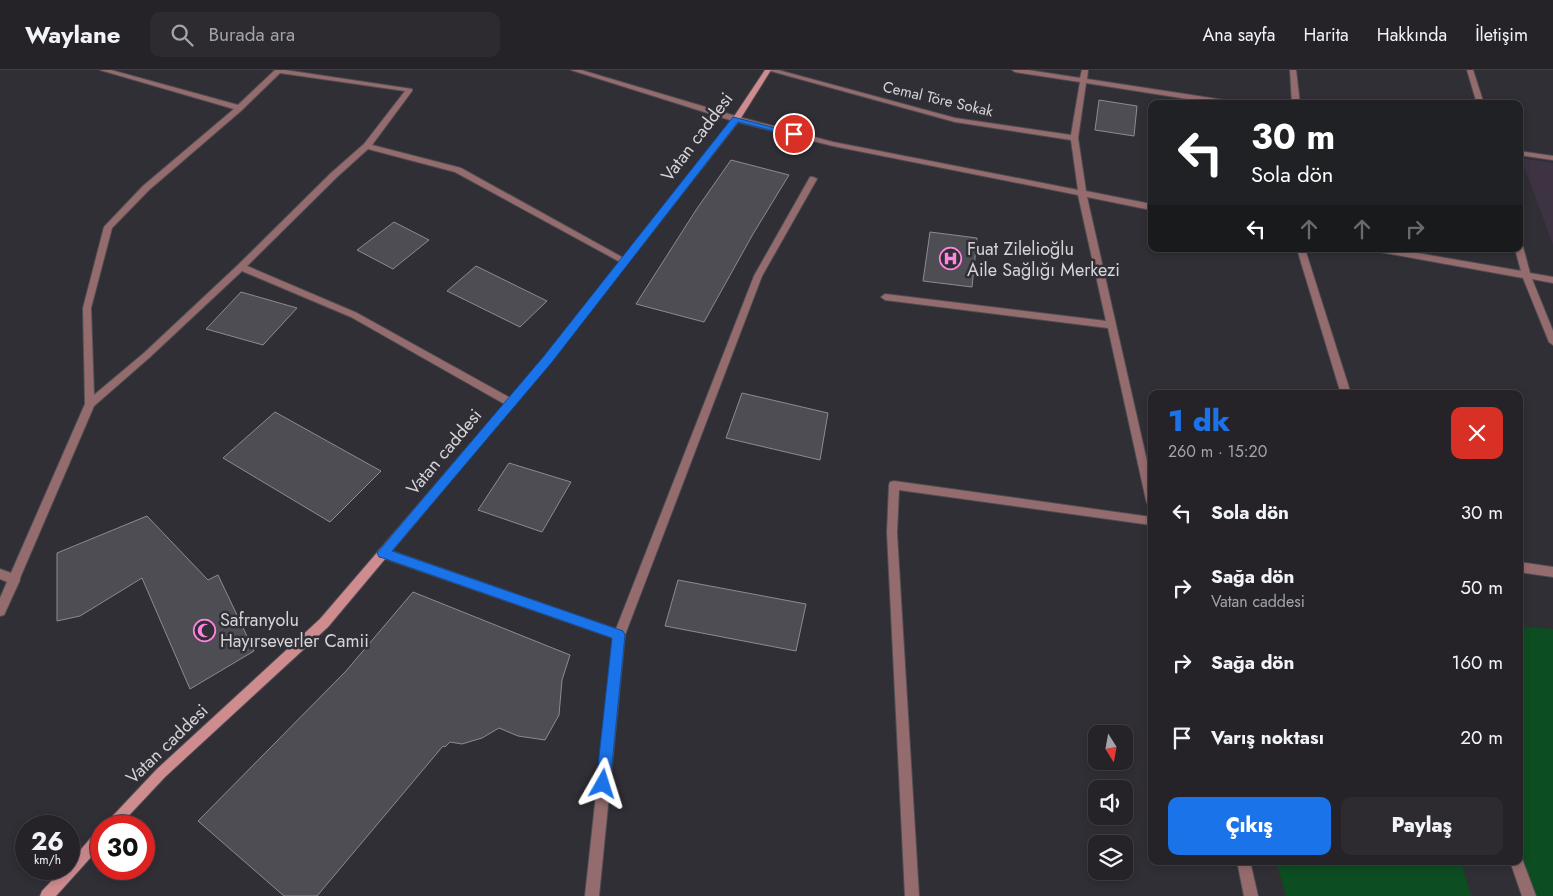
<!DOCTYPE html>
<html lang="tr">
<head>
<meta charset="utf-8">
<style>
  :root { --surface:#252328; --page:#2d2b30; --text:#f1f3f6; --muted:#a3a4a8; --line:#424045; --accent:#1a73e8 }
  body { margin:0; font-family:Jost,sans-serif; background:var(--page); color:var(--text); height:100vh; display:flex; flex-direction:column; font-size:19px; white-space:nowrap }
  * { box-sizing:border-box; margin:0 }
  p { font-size:16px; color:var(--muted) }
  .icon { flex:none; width:28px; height:28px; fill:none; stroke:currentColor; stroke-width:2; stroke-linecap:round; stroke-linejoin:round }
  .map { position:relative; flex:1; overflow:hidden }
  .sheet { position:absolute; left:1148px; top:320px; width:375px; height:475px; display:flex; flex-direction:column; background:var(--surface); border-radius:10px; box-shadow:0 2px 8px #0003,0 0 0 1px var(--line) }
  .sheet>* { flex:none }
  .banner { position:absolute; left:1148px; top:30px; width:375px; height:152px; border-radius:10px; box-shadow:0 2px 8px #0003,0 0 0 1px var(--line); background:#202124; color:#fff; overflow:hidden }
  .needle { width:32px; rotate:169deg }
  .fabs { position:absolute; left:1088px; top:655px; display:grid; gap:10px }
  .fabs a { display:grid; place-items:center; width:45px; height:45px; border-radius:10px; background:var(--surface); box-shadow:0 2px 8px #0003,0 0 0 1px var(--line); font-size:25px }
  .speed { position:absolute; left:15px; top:745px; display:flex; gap:10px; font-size:25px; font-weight:700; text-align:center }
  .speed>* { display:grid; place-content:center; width:65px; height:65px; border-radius:50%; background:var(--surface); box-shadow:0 2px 8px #0003,0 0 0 1px var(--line); line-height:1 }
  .speed small { font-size:12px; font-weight:400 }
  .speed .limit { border:8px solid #d22; background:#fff; color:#111 }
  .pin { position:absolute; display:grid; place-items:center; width:42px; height:42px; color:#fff; margin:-21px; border:2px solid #fff; border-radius:50%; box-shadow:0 1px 5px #0007 }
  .me { position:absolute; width:55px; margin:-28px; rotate:6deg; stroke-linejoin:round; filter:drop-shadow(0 0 4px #0008) }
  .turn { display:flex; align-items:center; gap:18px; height:105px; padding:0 20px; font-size:22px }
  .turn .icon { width:65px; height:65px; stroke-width:2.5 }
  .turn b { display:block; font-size:35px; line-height:42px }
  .lanes { display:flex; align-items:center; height:48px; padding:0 20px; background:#0003; justify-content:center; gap:25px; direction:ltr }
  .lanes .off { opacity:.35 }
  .round { display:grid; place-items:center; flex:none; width:52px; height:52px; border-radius:10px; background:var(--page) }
  .overview { display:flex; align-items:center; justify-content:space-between; height:85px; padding:0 20px }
  h1 { font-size:30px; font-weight:800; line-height:38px; color:var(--accent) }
  .cta { display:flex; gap:10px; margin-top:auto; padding:10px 20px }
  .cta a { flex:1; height:58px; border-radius:10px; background:var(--accent); color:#fff; font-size:20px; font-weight:800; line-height:58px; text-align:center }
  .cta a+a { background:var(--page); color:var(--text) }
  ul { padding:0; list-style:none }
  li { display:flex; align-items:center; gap:15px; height:75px; padding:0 20px }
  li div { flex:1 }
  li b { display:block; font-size:19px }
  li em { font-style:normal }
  header { display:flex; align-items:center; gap:30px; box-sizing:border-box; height:70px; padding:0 25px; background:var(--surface); border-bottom:1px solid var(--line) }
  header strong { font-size:24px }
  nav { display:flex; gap:28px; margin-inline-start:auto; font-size:18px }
  .search { width:350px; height:45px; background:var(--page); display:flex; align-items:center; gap:12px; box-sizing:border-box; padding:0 18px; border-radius:10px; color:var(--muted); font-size:19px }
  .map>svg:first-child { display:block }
  .education { fill:#3d3343 }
  .green { fill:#0d4d22 }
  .building { fill:#4f4d54; stroke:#8d8a92 }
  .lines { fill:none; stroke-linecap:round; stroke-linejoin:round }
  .street-casing { stroke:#4f4d53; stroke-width:2 }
  .secondary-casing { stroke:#4f4d53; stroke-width:2 }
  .street { fill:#956c6d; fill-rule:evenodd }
  .secondary { fill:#ce8c8f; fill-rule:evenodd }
  .route { fill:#1a73e8; stroke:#114b97 }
  .labels { text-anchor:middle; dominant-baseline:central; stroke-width:5; stroke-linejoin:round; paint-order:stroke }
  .far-street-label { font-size:15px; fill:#d6d4d9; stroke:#312f36 }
  .street-label { font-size:18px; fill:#d6d4d9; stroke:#312f36 }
  .poi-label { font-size:18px; fill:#d6d4d9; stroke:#312f36; text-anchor:start }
</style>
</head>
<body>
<header>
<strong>Waylane</strong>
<div class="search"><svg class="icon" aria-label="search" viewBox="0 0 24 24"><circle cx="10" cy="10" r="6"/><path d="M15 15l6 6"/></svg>Burada ara</div>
<nav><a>Ana sayfa</a><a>Harita</a><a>Hakkında</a><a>İletişim</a></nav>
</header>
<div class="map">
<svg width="1553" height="826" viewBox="0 0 1553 826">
  <rect width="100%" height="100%" fill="#312f36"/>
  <path class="education" d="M1521,88L1553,93V175Z"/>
  <path class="green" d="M1519,556L1553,559V826H1534L1519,784Z
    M1276,791H1461L1471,826H1286Z"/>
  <path class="building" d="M1099,30L1137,36L1134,66L1095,60Z
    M731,90L789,105L753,164L704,252L636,234L696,140Z
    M394,152L429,170L393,199L357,180Z
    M930,162L977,168L972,217L923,211Z
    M476,196L547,231L520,257L447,221Z
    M241,222L297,238L263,275L206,259Z
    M742,323L828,343L820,390L726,368Z
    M275,342L381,401L330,452L223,388Z
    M509,393L571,412L542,462L478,440Z
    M147,446L208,510L218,505L254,581L190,619L142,508L80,546L57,551V483Z
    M678,510L806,534L796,581L665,556Z
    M413,522L570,585L562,610L559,645L545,670L518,666L499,658L482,668L462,674L450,672L445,677L443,676L317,826H284L198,751L346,601Z"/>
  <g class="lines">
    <defs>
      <path id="street" d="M100,0H111L238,35L275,0H285L412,19V21L372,75L461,98L629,191L625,194L622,193L455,102L368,79L337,107L247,196L357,243L514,330L516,333L514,336H508L351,247L242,201L150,287L94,336L20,508V510L4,545L0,546V528L7,512L0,509V499L11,503L85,334L83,238L104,157L143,116L234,39ZM280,3L405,21L364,74L331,103L238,195L144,283L94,325L91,238L112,158L149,120L242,40Z
        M571,0H581L739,47L833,72L1078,120L1071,70L955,52L767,0H778L955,48L1071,65L1080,12L1015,2L1012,0H1028L1080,8L1082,0H1088L1087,9L1237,32V34H1219L1086,13L1078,68L1086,121L1151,134V140L1087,127L1151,409V434L1147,433L1146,430L1108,258L885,230L881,227L885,224L1106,251L1078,125L833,76L733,51Z
        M1290,0H1296L1300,34H1292Z
        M1467,0H1473L1484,34H1477Z
        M1519,81L1553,86V90L1519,85Z
        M810,107H813L817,109L762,206L625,565L599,826H585L613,568L383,488L379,486L378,483L379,480L383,478L616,559L754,206Z
        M1519,174L1523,177L1530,203L1553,207V213L1532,209L1553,261V275L1549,272L1523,208L1380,182L1376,179H1394L1521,201L1515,179H1519Z
        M1297,179H1305L1351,324H1341Z
        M894,411L1151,447V455L899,420L897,463L919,826H905L887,463L889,415L890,412Z
        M1519,492L1553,497V507L1519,502Z
        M1519,786H1521L1536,826H1522L1510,791H1519Z
        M1237,791H1250L1258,826H1244Z"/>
      <path id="secondary" d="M765,0H771L739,51L551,291L328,557L165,707L119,756H105L107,752L157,699L320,549L545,287L733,48Z
        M101,761V776L56,826H40L42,821L63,799H69V793L96,762Z"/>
    </defs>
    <use href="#street" class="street-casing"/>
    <use href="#secondary" class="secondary-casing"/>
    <use href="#street" class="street"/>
    <use href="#secondary" class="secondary"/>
  </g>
  <path class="route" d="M733,47L798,64L794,66L738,52L552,292L392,481L623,561L625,565L610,714L608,719L603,721L598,719L596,714L612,568L383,488L379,487L377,483L544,286Z"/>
  <defs>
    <symbol id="hospital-ring" viewBox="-11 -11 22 22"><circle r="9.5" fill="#312f36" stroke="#ff85de" stroke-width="1.5"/><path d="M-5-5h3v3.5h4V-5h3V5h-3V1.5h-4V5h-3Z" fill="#ff85de"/></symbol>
    <symbol id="mosque-ring" viewBox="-11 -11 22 22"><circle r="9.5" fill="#312f36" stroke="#ff85de" stroke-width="1.5"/><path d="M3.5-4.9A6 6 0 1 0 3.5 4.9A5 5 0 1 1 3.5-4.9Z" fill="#ff85de"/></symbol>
  </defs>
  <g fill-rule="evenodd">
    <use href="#hospital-ring" x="938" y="176" width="25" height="25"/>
    <use href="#mosque-ring" x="192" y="548" width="25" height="25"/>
  </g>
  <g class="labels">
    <g class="far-street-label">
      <text transform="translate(938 29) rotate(13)">Cemal Töre Sokak</text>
    </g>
    <g class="street-label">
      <text transform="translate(697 67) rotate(-53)">Vatan caddesi</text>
      <text transform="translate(444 382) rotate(-50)">Vatan caddesi</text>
      <text transform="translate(167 674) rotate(-44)">Vatan caddesi</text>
    </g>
    <g class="poi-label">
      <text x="967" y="179">Fuat Zilelioğlu<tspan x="967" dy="21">Aile Sağlığı Merkezi</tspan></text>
      <text x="220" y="550">Safranyolu<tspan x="220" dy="21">Hayırseverler Camii</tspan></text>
    </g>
  </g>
</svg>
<div class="fabs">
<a><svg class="needle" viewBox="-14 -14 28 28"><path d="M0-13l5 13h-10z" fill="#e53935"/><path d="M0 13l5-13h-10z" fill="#a3a4a8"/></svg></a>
<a><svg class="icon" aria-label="sound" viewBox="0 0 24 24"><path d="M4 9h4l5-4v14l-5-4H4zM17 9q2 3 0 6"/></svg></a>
<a><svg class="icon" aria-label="layers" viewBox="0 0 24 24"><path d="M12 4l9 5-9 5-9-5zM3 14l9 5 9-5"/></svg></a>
</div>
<div class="speed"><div>26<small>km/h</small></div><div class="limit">30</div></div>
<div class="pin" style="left:794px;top:64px;background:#d93025"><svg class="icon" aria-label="arrive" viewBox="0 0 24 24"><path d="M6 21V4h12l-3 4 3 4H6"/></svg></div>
<svg class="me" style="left:603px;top:714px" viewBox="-20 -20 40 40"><path d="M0-17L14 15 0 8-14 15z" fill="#1a73e8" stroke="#fff" stroke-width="4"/></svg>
<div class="banner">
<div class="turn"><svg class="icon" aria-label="left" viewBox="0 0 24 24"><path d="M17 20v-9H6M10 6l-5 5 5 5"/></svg><div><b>30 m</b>Sola dön</div></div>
<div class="lanes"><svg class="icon" aria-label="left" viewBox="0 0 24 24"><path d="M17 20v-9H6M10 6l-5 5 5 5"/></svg><svg class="icon off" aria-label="ahead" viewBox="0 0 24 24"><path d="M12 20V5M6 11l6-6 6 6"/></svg><svg class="icon off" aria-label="ahead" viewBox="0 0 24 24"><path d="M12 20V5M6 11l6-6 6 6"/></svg><svg class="icon off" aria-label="right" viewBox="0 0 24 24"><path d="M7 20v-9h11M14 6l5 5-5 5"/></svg></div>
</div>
<section class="sheet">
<div class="overview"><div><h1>1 dk</h1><p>260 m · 15:20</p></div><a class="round" style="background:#d93025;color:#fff"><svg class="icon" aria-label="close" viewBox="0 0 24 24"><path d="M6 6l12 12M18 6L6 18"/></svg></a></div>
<ul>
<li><svg class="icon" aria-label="left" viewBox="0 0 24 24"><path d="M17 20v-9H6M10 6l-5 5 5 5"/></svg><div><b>Sola dön</b></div><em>30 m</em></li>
<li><svg class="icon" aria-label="right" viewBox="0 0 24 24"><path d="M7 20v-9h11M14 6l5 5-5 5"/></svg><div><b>Sağa dön</b><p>Vatan caddesi</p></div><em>50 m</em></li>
<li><svg class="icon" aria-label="right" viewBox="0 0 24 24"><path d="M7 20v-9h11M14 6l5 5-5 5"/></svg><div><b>Sağa dön</b></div><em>160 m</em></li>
<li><svg class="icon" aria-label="arrive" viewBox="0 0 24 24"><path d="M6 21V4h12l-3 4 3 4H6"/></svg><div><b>Varış noktası</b></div><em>20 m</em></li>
</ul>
<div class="cta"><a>Çıkış</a><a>Paylaş</a></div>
</section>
</div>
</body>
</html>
